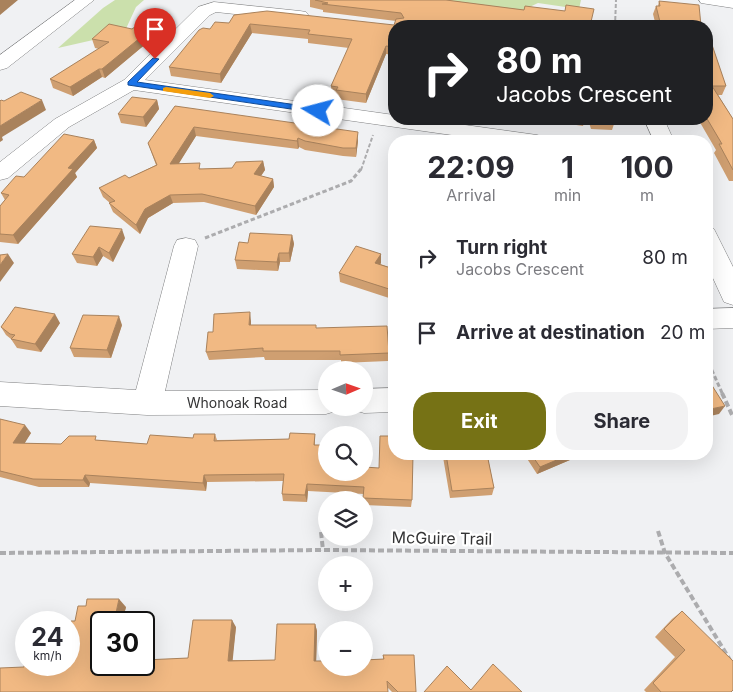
<!DOCTYPE html>
<html lang="en">
<head>
<meta charset="utf-8">
<style>
  :root { --surface:#fff; --page:#f2f2f3; --text:#2b2b33; --muted:#7c7c81; --accent:#767215 }
  body { margin:0; font-family:Inter,sans-serif; background:var(--page); color:var(--text); height:100vh; display:flex; flex-direction:column; font-size:19px; white-space:nowrap }
  * { box-sizing:border-box; margin:0 }
  p { font-size:16px; color:var(--muted) }
  .icon { flex:none; width:28px; height:28px; fill:none; stroke:currentColor; stroke-width:2; stroke-linecap:round; stroke-linejoin:round }
  .map { position:relative; flex:1; overflow:hidden }
  .details { position:absolute; left:388px; top:135px; width:325px; height:325px; display:flex; flex-direction:column; background:var(--surface); border-radius:20px; box-shadow:0 5px 20px #0002 }
  .details>* { flex:none }
  .top-card { position:absolute; left:388px; top:20px; width:325px; height:105px; border-radius:20px; box-shadow:0 5px 20px #0002; background:#202124; color:#fff; overflow:hidden }
  .needle { width:32px; rotate:88deg }
  .buttons { position:absolute; left:318px; top:361px; display:grid; gap:10px }
  .buttons a { display:grid; place-items:center; width:55px; height:55px; border-radius:50%; background:var(--surface); box-shadow:0 5px 20px #0002; font-size:25px }
  .speed { position:absolute; left:15px; top:611px; display:flex; gap:10px; font-size:25px; font-weight:700; text-align:center }
  .speed>* { display:grid; place-content:center; width:65px; height:65px; border-radius:50%; background:var(--surface); box-shadow:0 5px 20px #0002; line-height:1 }
  .speed small { font-size:12px; font-weight:400 }
  .speed .limit { border:2px solid #111; border-radius:8px; background:#fff; color:#111 }
  .pin { position:absolute; display:grid; place-items:center; width:42px; height:42px; color:#fff; margin:-51px -21px; border-radius:50% 50% 50% 0; rotate:-45deg; box-shadow:0 0 5px #0007 }
  .pin .icon { rotate:45deg }
  .me { position:absolute; width:55px; margin:-28px; rotate:278deg; stroke-linejoin:round; filter:drop-shadow(0 0 4px #0008) }
  .turn { display:flex; align-items:center; gap:18px; height:105px; padding:0 25px; font-size:22px }
  .turn .icon { width:65px; height:65px; stroke-width:2.5 }
  .turn b { display:block; font-size:35px; line-height:42px }
  .eta { display:flex; justify-content:space-evenly; align-items:center; height:85px; text-align:center }
  .eta b { font-size:30px; font-weight:700; line-height:35px }
  .button { display:flex; gap:10px; margin-top:auto; padding:10px 25px }
  .button a { flex:1; height:58px; border-radius:20px; background:var(--accent); color:#fff; font-size:20px; font-weight:700; line-height:58px; text-align:center }
  .button a+a { background:var(--page); color:var(--text) }
  ul { padding:0; list-style:none }
  li { display:flex; align-items:center; gap:15px; height:75px; padding:0 25px }
  li div { flex:1 }
  li b { display:block; font-size:19px }
  li em { font-style:normal }
  .map>svg:first-child { display:block }
  .green { fill:#cbe0ac }
  .lines { fill:none; stroke-linecap:round; stroke-linejoin:round }
  .minor-casing { stroke:#7e7f80; stroke-width:1 }
  .path-far2 { stroke:#acacae; stroke-width:2; stroke-dasharray:4 2; stroke-linecap:butt }
  .path-far1 { stroke:#acacae; stroke-width:3; stroke-dasharray:4.5 2.5; stroke-linecap:butt }
  .path { stroke:#acacae; stroke-width:4; stroke-dasharray:6 3; stroke-linecap:butt }
  .minor { fill:#fff; fill-rule:evenodd }
  .wall { fill:#cf9f71 }
  .shaded-wall { fill:#a9825c }
  .building { fill:#f1b983; stroke:#a9825c }
  .route { fill:#1a73e8; stroke:#114b97 }
  .slow { fill:#f59e0b }
  .labels { text-anchor:middle; dominant-baseline:central; stroke-width:4.5; stroke-linejoin:round; paint-order:stroke }
  .street-label { font-size:14px; fill:#343435; stroke:#fff }
  .near-street-label { font-size:16px; fill:#343435; stroke:#fff }
</style>
</head>
<body>
<div class="map">
<svg width="733" height="692" viewBox="0 0 733 692">
  <rect width="100%" height="100%" fill="#f0f1f3"/>
  <path class="green" d="M115,0H144L136,7L124,33L58,48L103,8Z
    M403,0H581L579,9L538,3L515,14Z"/>
  <g class="lines">
    <defs>
      <path id="minor" d="M75,0H94L7,68L0,70V55Z
        M699,0H733V8L701,3Z
        M214,2L300,11L306,12L309,16L306,20L300,21L216,12L210,15L145,80L394,115V119H422L537,135L544,137L547,141H494L134,90L69,127L8,178L0,180V162L55,119L124,80L198,7Z
        M644,119H664L674,141H654Z
        M706,227L714,229L733,267V305L724,302L706,263Z
        M186,238L195,240L198,246L165,391L326,390V408H338L336,411L326,414L147,415L0,406V382L136,390L174,246L177,240Z
        M733,308V328L706,329V309Z
        M394,388V412L364,413L354,410L353,408H364V389Z"/>
    </defs>
    <use href="#minor" class="minor-casing"/>
    <path class="path-far2" d="M615,26L616,0
      M361,170L373,135"/>
    <path class="path-far1" d="M205,238L351,181L361,169
      M706,357L723,395"/>
    <path class="path" d="M722,393L733,417
      M658,531L665,553L733,665
      M321,532L323,550
      M0,553L323,550L733,553"/>
    <use href="#minor" class="minor"/>
  </g>
  <path class="wall" d="M310,0H446L524,10L565,11L594,9L394,26V55L386,54L366,103L336,99V95H331V86L349,48L308,43V39L252,33L221,83L171,76L169,67L210,29L229,23L394,25L396,21L323,12V10L310,7Z
    M659,1L701,26H656L653,14L656,6H658Z
    M146,33L148,42L105,78L102,77L73,96L53,88L50,79L99,49L95,48L92,39Z
    M706,33L726,86L722,95H718L733,119V181H729L714,153L716,150L698,119H706Z
    M157,100L159,109L146,127L121,123L118,114Z
    M175,106L358,141L356,157L343,156L305,150L299,147L298,149L196,136L178,164L202,169L232,168L263,161L265,170L261,176L273,179L274,187L256,215L204,202L173,203L148,218L140,234L113,212L109,203H110L103,197L99,188L129,178L156,165L148,143Z
    M493,119H516L515,125L493,122Z
    M536,119H585L583,126Z
    M588,119H615V121L612,130L591,129Z
    M94,140L97,148L75,173L77,177L18,244L0,242V206L5,200L1,193L24,177Z
    M292,235L294,244L290,262H280L278,271L237,269L235,260L248,243Z
    M125,238L113,262L103,256L97,266L77,263L72,254Z
    M381,254V263L380,264L394,269L389,298L340,282L339,273Z
    M251,321V325L316,328L389,353L388,361L341,363V360H265L264,357L209,360L206,352L213,332Z
    M60,323L41,352L17,348L11,339L6,335L1,327Z
    M122,325L111,358L74,357L70,348Z
    M0,419L31,433L24,443L61,444L98,440L147,444L193,438L215,434L217,440L289,439L315,434V445L326,472L412,500L411,507L364,505V494L308,491L307,502L283,501L282,494L283,481L207,482L206,491L90,483L89,487H39L0,477Z
    M444,454H487L494,488L492,495L450,498L443,457Z
    M524,454H584L537,474Z
    M126,607L122,622H101V665L188,658L236,627L232,660H275L315,624L317,631L316,661L383,659V655L416,692H392L388,688L24,667L70,624L75,621Z
    M682,611L731,692H646L644,690L675,657L655,637L672,619Z"/>
  <path class="shaded-wall" d="M0,0H18L0,15Z
    M250,24L252,33L221,83L220,74Z
    M146,33L148,42L105,78L102,69Z
    M386,46V54L366,103V94Z
    M99,69L102,77L73,96L70,87Z
    M42,100L46,110L2,137L3,140L0,142V126Z
    M157,100L159,109L146,127L143,117Z
    M194,127L196,136L173,173L170,164Z
    M358,132V141L356,157V148Z
    M298,138L299,147L298,149L297,141Z
    M94,140L97,148L75,173L77,177L18,244L13,235L68,168Z
    M263,161L265,170L256,183L254,174Z
    M273,179L274,187L256,215L255,206Z
    M170,195L173,203L148,218L140,234L136,225L145,209Z
    M122,229L125,238L113,262L109,253Z
    M292,235L294,244L290,262L289,253Z
    M99,247L103,256L97,266L93,257Z
    M279,253L280,262L278,271L277,262Z
    M8,254L14,263L0,282V265Z
    M381,254V263L375,272V263Z
    M394,282V290L389,298V289Z
    M250,312L251,321V334L249,325Z
    M55,314L60,323L41,352L35,344Z
    M119,316L122,325L111,358L107,350Z
    M725,406L719,414L706,417V410Z
    M25,425L31,433L20,451L13,443Z
    M571,454H584L537,474L540,467Z
    M85,475L90,483L89,487L83,480Z
    M204,475L207,482L206,491L203,483Z
    M307,484L308,491L307,502L305,495Z
    M119,599L126,607L122,622H114Z
    M232,620L236,627L232,667L228,661Z
    M315,624L317,631L316,668L314,661Z"/>
  <path class="building" d="M315,0H446L524,10L525,6L565,11L566,5L594,9L590,26H394V47L386,46L366,94L336,90L338,87L331,86L352,39L308,34L310,30L250,24L220,74L169,67L199,30L203,28L210,29L215,22L229,23L234,15L267,11L394,25L396,19L404,18L401,13L322,4L328,3Z
    M659,1L699,5L701,26H661L656,6H660Z
    M109,24L132,29L139,24L146,33L102,69H99L70,87L50,79L109,42L92,39Z
    M706,33H708L726,86H712L733,119V170L719,144H722L706,117Z
    M21,92L42,100L0,126V101L1,100L4,101Z
    M132,97L157,100L143,117L118,114Z
    M175,106L358,132L356,148H343L305,141L298,138L297,141L194,127L170,164L200,163L199,169L232,168L236,162L263,161L254,174L273,179L255,206L202,194L170,195L145,209L136,225L109,203L115,201L99,188L125,175L129,178L157,165L148,143Z
    M593,119H615V121L594,120Z
    M64,134L94,140L68,168L73,169L13,235L0,234V206L9,195L1,193L16,176L24,177Z
    M408,136L442,141H406Z
    M90,226L122,229L109,253L99,247L93,257L72,254Z
    M250,233L292,235L289,253H279L277,262L235,260L239,242L248,243Z
    M356,246L381,254L375,263L394,269V282L389,289L339,273Z
    M8,254L0,265V255Z
    M15,307L55,314L35,344L11,339L15,335L10,334L1,327Z
    M250,312L249,325H316V328L387,326L389,353L340,355V351H263V348L206,352L208,332H213L214,314Z
    M83,315L119,316L107,350L70,348Z
    M706,376L725,406L706,410Z
    M0,419L25,425L13,443L61,444L69,436H96L95,440L147,444L150,435L193,438L194,434H215L214,441L289,439L290,433L315,434L314,445H326V472H364V467L379,468L380,436H394V454H413L412,500L363,498L364,487L307,484L305,495L282,494L284,474L204,475L203,483L85,475L83,480L33,479L0,471Z
    M446,454H487L494,488L452,491Z
    M531,454H571L540,467Z
    M87,599H119L114,622H101V665H144V660L188,658L193,620H232L228,661L275,660L277,624H315L314,661H326V668H364V660L384,659L383,655H414L416,692H398L387,681L388,692H0V668L24,667L26,658V665H69V624H70L71,621H75L78,606H86Z
    M682,611L733,661V690L731,692H661L653,683L685,650L664,629Z
    M493,664L522,692H424L447,666L471,690Z"/>
  <path class="route" d="M153,58L159,59L137,82L318,108L322,111L318,113L128,85V82Z"/>
  <path class="slow" d="M166,87L210,93L214,96L210,98L163,91V88Z"/>
  <g class="labels">
    <g class="street-label">
      <text x="237" y="402">Whonoak Road</text>
    </g>
    <g class="near-street-label">
      <text transform="translate(442 538) rotate(1)">McGuire Trail</text>
    </g>
  </g>
</svg>
<div class="buttons">
<a><svg class="needle" viewBox="-14 -14 28 28"><path d="M0-13l5 13h-10z" fill="#e53935"/><path d="M0 13l5-13h-10z" fill="#7c7c81"/></svg></a>
<a><svg class="icon" aria-label="search" viewBox="0 0 24 24"><circle cx="10" cy="10" r="6"/><path d="M15 15l6 6"/></svg></a>
<a><svg class="icon" aria-label="layers" viewBox="0 0 24 24"><path d="M12 4l9 5-9 5-9-5zM3 14l9 5 9-5"/></svg></a>
<a>+</a>
<a>−</a>
</div>
<div class="speed"><div>24<small>km/h</small></div><div class="limit">30</div></div>
<div class="pin" style="left:155px;top:59px;background:#d93025"><svg class="icon" aria-label="arrive" viewBox="0 0 24 24"><path d="M6 21V4h12l-3 4 3 4H6"/></svg></div>
<svg class="me" style="left:318px;top:111px" viewBox="-20 -20 40 40"><circle r="19" fill="#fff"/><path d="M0-13L10 11 0 6-10 11z" fill="#1a73e8"/></svg>
<div class="top-card">
<div class="turn"><svg class="icon" aria-label="right" viewBox="0 0 24 24"><path d="M7 20v-9h11M14 6l5 5-5 5"/></svg><div><b>80 m</b>Jacobs Crescent</div></div>
</div>
<section class="details">
<div class="eta">
<div><b>22:09</b><p>Arrival</p></div>
<div><b>1</b><p>min</p></div>
<div><b>100</b><p>m</p></div>
</div>
<ul>
<li><svg class="icon" aria-label="right" viewBox="0 0 24 24"><path d="M7 20v-9h11M14 6l5 5-5 5"/></svg><div><b>Turn right</b><p>Jacobs Crescent</p></div><em>80 m</em></li>
<li><svg class="icon" aria-label="arrive" viewBox="0 0 24 24"><path d="M6 21V4h12l-3 4 3 4H6"/></svg><div><b>Arrive at destination</b></div><em>20 m</em></li>
</ul>
<div class="button"><a>Exit</a><a>Share</a></div>
</section>
</div>
</body>
</html>
